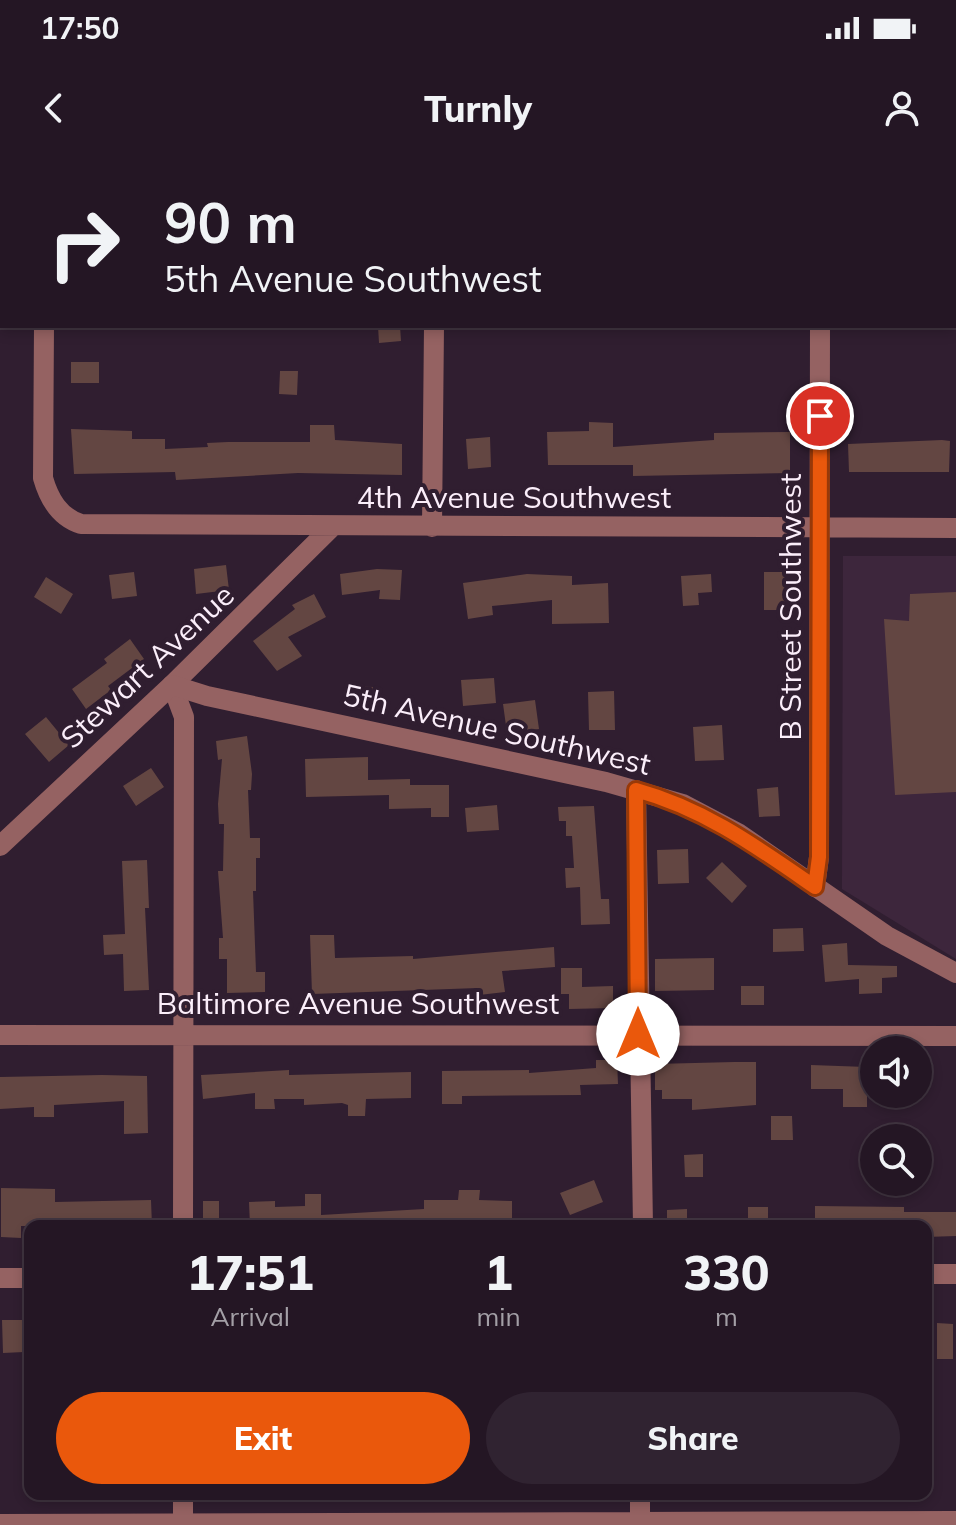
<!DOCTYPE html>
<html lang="en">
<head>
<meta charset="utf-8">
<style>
  :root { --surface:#241624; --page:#302331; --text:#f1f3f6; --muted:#a39fa6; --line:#413541; --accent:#ea580c }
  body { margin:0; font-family:Mulish,sans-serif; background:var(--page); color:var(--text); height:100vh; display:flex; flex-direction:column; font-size:30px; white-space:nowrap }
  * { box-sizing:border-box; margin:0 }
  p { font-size:26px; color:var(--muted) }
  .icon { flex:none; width:44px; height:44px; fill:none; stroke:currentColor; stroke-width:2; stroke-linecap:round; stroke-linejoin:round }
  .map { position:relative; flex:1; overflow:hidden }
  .side { position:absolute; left:24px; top:1060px; width:908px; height:280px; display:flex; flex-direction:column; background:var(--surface); border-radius:16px; box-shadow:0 4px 12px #0003,0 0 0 2px var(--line) }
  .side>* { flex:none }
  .hud { position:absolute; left:0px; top:0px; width:956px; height:168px; box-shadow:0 4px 12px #0003,0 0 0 2px var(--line); background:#241624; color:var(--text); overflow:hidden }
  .buttons { position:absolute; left:860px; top:876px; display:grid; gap:16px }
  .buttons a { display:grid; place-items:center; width:72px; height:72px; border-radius:50%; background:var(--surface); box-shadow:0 4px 12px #0003,0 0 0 2px var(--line); font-size:40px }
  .pin { position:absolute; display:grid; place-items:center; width:68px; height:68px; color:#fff; margin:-34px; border:4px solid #fff; border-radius:50%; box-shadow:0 2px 8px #0007 }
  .me { position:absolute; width:88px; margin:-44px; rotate:0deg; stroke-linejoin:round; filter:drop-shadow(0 0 6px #0008) }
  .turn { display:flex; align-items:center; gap:28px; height:168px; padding:0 32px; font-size:36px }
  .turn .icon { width:104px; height:104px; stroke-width:2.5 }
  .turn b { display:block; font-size:56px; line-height:68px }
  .eta { display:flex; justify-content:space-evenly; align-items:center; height:136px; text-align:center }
  .eta b { font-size:48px; font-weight:800; line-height:56px }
  .action { display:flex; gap:16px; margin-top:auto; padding:16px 32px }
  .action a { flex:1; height:92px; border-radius:48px; background:var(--accent); color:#fff; font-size:32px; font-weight:800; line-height:92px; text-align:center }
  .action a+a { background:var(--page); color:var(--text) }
  .status { display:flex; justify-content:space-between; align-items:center; height:56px; padding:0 40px; background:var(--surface); direction:ltr }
  .status svg { height:22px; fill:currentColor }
  header { display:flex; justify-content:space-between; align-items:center; height:104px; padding:0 32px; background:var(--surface); font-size:36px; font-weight:800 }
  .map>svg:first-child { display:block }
  .built { fill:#3d263c }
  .building { fill:#634642 }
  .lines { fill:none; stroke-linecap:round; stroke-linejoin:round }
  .minor { stroke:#956262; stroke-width:20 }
  .tertiary { stroke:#956262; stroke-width:20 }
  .route-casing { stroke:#983908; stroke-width:20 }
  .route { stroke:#ea580c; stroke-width:14 }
  .labels { text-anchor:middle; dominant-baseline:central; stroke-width:8; stroke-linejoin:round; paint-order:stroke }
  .street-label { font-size:30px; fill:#fbeefa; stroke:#301e30 }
</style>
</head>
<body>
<div class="status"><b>17:50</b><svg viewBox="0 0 49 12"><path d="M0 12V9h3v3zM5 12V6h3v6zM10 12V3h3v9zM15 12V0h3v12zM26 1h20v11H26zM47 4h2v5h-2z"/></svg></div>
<header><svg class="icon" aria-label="back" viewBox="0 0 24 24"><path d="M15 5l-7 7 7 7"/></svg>Turnly<svg class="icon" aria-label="person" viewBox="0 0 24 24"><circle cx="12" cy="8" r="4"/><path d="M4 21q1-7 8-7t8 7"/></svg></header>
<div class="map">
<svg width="956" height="1365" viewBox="0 0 956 1365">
  <rect width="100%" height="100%" fill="#301e30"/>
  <path class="built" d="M843,396H956V799L842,729Z"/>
  <path class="building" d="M378,166H400L401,181L379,183Z
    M71,202H99V223H71Z
    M280,211H298L297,235L279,234Z
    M589,262L613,263V287L714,280V273L790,272V313L633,316V305H548L547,272L589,271Z
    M310,265H334L335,280L402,284V315L298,313L176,320L175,312L74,314L71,269L132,271V279H165V289L208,287L207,283L228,282H310Z
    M490,277L491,307L468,309L466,279Z
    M942,280L950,281L949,312H849L848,284Z
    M226,405L229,430L196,434L194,409Z
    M377,409L402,410L400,440L379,439L380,430L342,435L340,414Z
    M134,412L137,436L112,439L109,415Z
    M764,412H785V450H764Z
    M527,414L572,416V425L608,423L609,463L552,464V440L492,446L493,455L468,459L463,423Z
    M711,414L712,432L698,433L699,445L683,446L681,416Z
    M46,417L73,434L61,454L34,437Z
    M956,432V632L895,635L884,459L909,461L910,434Z
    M314,434L326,457L288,477L302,496L277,511L253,481L295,449L292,445Z
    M130,479L144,499L108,526L111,530L86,549L72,529L107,503L104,499Z
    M494,518L496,543L463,546L461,520Z
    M356,526L373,527V549H355Z
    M614,531L615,570H589L588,532Z
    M535,540L539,569L507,573L503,544Z
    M46,557L69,585L49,602L25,574Z
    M722,565L724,600L695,601L693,567Z
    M247,576L252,614L251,630H248L250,678H260V698H256V731H253L256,812H265V832L227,833V799H219V778H223L218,711H223L224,664H219L218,644L222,599L218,600L216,581Z
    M368,597V620L410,619V625H449V657H431V648L389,649V635L306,637L305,599Z
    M151,608L164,627L136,646L123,626Z
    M778,627L780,656L759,657L757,629Z
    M497,645L499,670L467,672L465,648Z
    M594,646L601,739H609L610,764L581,765L580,727L566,728L565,708H574L572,676H566V661H559L558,647Z
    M688,689L689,723L658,724L657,690Z
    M147,700L149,748H145L149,830L124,831L123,794L104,795L103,775L125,774L122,701Z
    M722,702L747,726L732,743L706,718Z
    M803,768L804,791L773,792V769Z
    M310,775H334L335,798L413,796V799L554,787L555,807L502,811L505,832L479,835L478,828L312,834Z
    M847,783L848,805L897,806V817L882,818V833L859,834V819L825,822L822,785Z
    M714,798V830L655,831V799Z
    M561,808H582V827L613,826V848L569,849V834H561Z
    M741,826H764V845H741Z
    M596,900H617L618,924L580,925L581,935L462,936V944H442V911L529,910V913L596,908Z
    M734,902H756V945L692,950V939H662V930H655V904Z
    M811,905L867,907V947H843V929H811Z
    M289,910V915L411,912V938L366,939L365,956H348V945L342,943L304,945V939H274L275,949H255V933L203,939L201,915Z
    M102,915L147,916L148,973L124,974V941L54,945V957H34V947L0,949V917Z
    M771,956H792L793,980H771Z
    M703,994V1017H685L684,995Z
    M594,1020L603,1042L570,1055L560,1033Z
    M1,1028L55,1029V1042L151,1040L152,1066H21V1078L1,1077Z
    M459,1030H480L479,1040L512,1041V1066H321V1061V1066H250L249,1042L275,1041V1047L305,1046V1034H321V1055L424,1049V1040H458Z
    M203,1041H219V1066H203Z
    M815,1046L904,1047V1052H956V1076L926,1077V1066H815Z
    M748,1047H768V1066H748Z
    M687,1049V1066H667V1050Z
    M2,1160H23L24,1192L3,1193Z
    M937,1163L953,1164V1199H937Z"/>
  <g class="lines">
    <path class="minor" d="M40,0L41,2
      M59,2L61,0
      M434,2V0
      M820,2V0
      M0,14H2
      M954,27H956
      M44,166L43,318C49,339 59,357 81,364L956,368
      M432,367L434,166
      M636,630L643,1066
      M815,727L819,697L820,166
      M0,875L956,876
      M183,1066L184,557L172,525L333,366
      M926,1114H956
      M0,1118H30
      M183,1334V1365
      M0,1364L956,1361
      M640,1365V1334"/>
    <path class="tertiary" d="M0,686L172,525L207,536L606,622L683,644L738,673L887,776L956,813"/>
  </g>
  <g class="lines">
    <defs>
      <path id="route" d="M638,874L636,630C705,649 757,687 815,727L819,697L820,256"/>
    </defs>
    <use href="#route" class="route-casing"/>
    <use href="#route" class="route"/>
  </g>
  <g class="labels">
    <g class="street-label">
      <text x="514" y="337">4th Avenue Southwest</text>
      <text transform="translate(790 447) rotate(-90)">B Street Southwest</text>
      <text transform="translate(147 506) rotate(-43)">Stewart Avenue</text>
      <text transform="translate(497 569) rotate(13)">5th Avenue Southwest</text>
      <text x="358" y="843">Baltimore Avenue Southwest</text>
    </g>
  </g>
</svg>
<div class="buttons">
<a><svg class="icon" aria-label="sound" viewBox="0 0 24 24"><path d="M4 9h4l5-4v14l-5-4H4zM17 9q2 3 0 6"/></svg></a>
<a><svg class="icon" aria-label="search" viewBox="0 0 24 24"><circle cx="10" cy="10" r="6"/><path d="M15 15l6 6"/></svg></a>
</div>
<div class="pin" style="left:820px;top:256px;background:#d93025"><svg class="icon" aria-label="arrive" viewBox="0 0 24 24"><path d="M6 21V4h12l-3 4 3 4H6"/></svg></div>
<svg class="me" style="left:638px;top:874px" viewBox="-20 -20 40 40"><circle r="19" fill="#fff"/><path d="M0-13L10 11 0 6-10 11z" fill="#ea580c"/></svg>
<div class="hud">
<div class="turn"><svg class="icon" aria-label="right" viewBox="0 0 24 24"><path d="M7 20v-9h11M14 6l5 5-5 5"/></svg><div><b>90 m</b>5th Avenue Southwest</div></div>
</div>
<section class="side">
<div class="eta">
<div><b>17:51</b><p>Arrival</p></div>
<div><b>1</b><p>min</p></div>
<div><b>330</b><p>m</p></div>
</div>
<div class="action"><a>Exit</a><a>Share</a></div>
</section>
</div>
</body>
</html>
